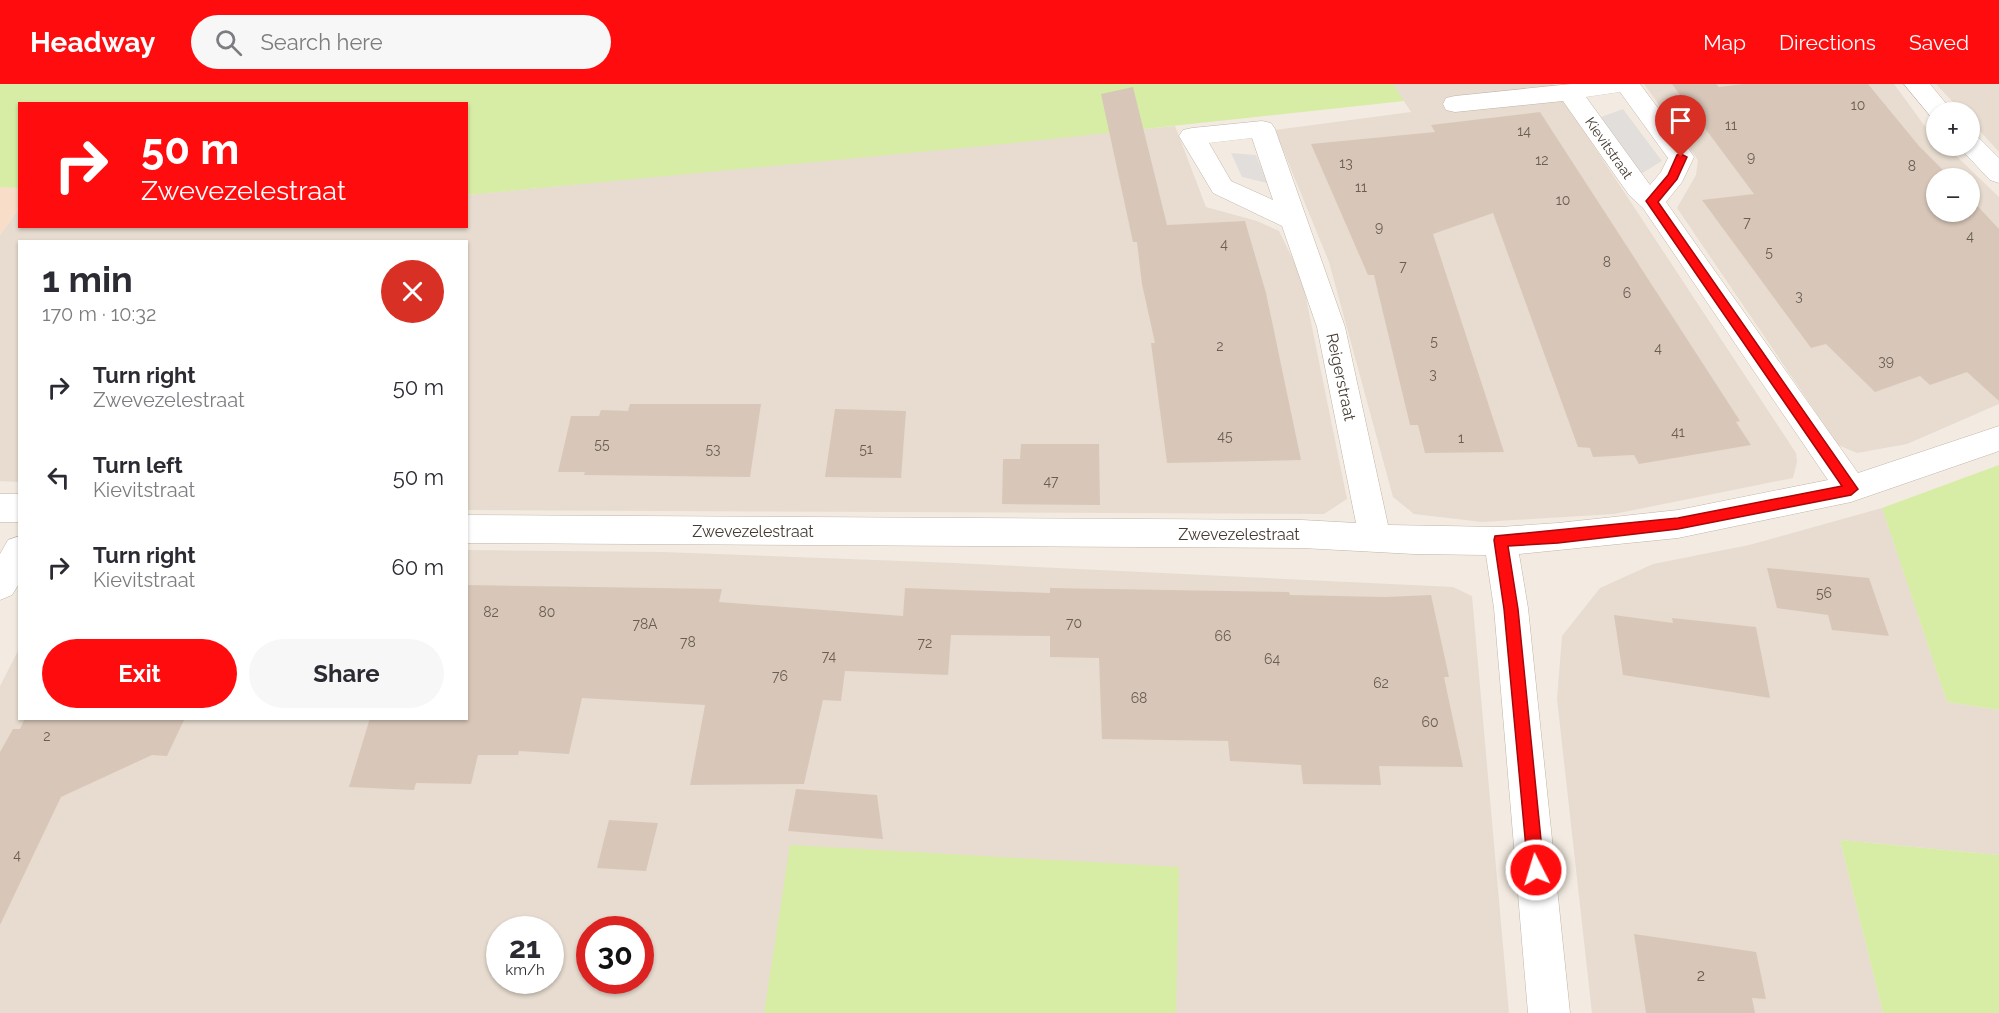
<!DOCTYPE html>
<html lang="en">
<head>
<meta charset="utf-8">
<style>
  :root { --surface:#fff; --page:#f7f7f7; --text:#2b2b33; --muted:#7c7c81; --accent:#ff0c0f }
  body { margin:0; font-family:Raleway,sans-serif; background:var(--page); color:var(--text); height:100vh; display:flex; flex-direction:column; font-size:22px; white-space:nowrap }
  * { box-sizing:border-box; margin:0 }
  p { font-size:20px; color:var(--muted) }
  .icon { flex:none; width:33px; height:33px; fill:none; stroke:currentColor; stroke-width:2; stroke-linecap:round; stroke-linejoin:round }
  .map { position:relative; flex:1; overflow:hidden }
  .side { position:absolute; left:18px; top:156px; width:450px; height:480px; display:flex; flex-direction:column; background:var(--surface); border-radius:0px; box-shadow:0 2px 4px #0004 }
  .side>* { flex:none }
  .banner { position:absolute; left:18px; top:18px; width:450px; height:126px; border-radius:0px; box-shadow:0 2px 4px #0004; background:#ff0c0f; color:#fff; overflow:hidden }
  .controls { position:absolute; left:1926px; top:18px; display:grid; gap:12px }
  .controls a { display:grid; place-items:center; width:54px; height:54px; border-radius:50%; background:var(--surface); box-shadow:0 2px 4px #0004; font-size:30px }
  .speed { position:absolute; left:486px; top:832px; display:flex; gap:12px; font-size:30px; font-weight:700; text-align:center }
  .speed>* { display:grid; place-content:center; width:78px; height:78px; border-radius:50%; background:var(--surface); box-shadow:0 2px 4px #0004; line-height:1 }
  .speed small { font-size:15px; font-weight:400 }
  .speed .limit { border:9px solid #d22; background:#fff; color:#111 }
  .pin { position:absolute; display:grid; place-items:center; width:51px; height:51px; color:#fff; margin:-62px -26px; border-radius:50% 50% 50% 0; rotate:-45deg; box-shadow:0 0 6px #0007 }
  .pin .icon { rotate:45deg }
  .me { position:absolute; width:66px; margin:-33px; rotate:355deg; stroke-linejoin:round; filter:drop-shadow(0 0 4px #0008) }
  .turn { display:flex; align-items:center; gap:21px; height:126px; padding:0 24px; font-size:27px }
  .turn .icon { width:78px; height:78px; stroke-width:2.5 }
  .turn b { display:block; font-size:42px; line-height:51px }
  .round { display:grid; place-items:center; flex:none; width:63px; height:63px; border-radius:32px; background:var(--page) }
  .overview { display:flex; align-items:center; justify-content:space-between; height:102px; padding:0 24px }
  h1 { font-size:36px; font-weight:700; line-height:45px }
  .primary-button { display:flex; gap:12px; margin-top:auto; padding:12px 24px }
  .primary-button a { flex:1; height:69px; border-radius:36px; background:var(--accent); color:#fff; font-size:24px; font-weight:700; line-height:69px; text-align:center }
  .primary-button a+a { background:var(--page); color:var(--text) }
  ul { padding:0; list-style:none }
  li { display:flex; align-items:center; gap:18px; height:90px; padding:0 24px }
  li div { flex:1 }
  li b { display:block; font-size:22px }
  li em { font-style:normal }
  header { display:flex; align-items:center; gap:36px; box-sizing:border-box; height:84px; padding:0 30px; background:var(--accent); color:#fff }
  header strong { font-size:28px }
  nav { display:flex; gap:33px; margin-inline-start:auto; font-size:21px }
  .search { width:420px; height:54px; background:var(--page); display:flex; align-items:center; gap:15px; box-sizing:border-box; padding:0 21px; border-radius:33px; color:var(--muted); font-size:22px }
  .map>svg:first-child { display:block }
  .residential { fill:#e7dccf; fill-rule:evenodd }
  .commercial { fill:#f8ddc9 }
  .green { fill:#d7eca5 }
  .parking { fill:#e2dedb }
  .building { fill:#d8c7b9 }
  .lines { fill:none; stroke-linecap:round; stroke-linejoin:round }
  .minor-casing { stroke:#c1b4a6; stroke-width:1 }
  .minor { fill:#fff; fill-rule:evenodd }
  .route { fill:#ff0c0f; stroke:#a6080a; stroke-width:1.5 }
  .labels { text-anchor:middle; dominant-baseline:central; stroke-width:5; stroke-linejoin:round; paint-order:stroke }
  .number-label { font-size:14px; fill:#695d54 }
  .far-street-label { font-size:14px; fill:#443a32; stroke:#fff }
  .street-label { font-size:16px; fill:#443a32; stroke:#fff }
  .near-number-label { font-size:16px; fill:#695d54 }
</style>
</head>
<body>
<header>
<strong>Headway</strong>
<div class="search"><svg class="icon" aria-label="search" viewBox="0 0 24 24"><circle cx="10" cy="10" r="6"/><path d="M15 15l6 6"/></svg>Search here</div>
<nav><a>Map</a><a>Directions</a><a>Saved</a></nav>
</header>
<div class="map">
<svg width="1999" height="929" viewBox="0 0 1999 929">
  <rect width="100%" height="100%" fill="#f3ebe1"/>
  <path class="residential" d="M1393,0H1553L1796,369L1797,378L1793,394L1614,430L1482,438L1414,430L1393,413L1329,178L1275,46L1411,28Z
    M1644,0H1894L1924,41L1936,52V62H1946L1999,113V320L1907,360L1857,369L1838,361L1677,124L1696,91L1698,76ZM1936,94H1970V128H1936Z
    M1936,0H1999V68L1970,36V28H1962Z
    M1175,42L1206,123L1257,137L1279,147L1302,194L1347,415L1324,430L467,426L466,158H20L19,398L0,397V151L19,125L20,142H466L467,111Z
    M1882,424L1947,618L1999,626V771L1840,756L1883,929H1592L1557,615L1562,552L1600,504L1653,480L1749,461Z
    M467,466L663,468L955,479L1453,503L1472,512L1509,929H0V602L19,565L20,634H466ZM500,846H550V897H500ZM590,846H640V897H590Z"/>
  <path class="commercial" d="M0,103L20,104L19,125L0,151Z"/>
  <path class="green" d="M0,0H1393L1404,17L1014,59L467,111L466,20H20L19,104L0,103Z
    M1999,381V626L1947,618L1882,424Z
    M1840,756L1999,771V929H1883Z
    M790,761L1179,783L1176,929H764Z"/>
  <path class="parking" d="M1623,25L1662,77L1641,90L1601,33Z
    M1231,69L1256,71L1267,99L1242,93Z"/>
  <path class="building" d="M1672,0H1716L1719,3L1744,0H1868L1919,62L1951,94H1936V128H1970V114L1999,145V317L1967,288L1930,301L1920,292L1875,308L1826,260L1811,264L1702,116L1754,110Z
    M1133,3L1167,141L1245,137L1266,209L1301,376L1167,379L1151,259H1155L1142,200L1137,158H1133L1101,10Z
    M1540,28L1740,337L1736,338L1751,361L1639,380L1634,371L1593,373L1590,364L1578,363L1493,129L1433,150L1504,368L1425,369L1418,341H1410L1374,191H1368L1311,60L1435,48L1431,41Z
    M630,320H761L750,393L584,391L585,388H558L571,332H599L601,326L628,327Z
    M835,325L906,327L901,394L825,393Z
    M1021,360H1099L1100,421L1002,420L1003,375H1020Z
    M1767,484L1869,494L1889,552L1832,546L1828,531L1777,524Z
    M466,501L722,505L719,518L903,532L905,504L1050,509V504L1289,508L1290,511L1385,513L1431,511L1449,593H1444L1463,683L1379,682L1381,701L1303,700L1301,681L1230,677L1228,657L1102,655L1099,574L1050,573V552L951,551L948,591L845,587L841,617L823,616L804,700L690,701L705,621L582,614L569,670L519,667L518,671H478L471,700L416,699L414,706L349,703L370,634H466Z
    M1614,531L1673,539L1672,534L1756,543L1770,614L1623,591Z
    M25,634H185L167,672L152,671L61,713L0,841V668L13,645H20Z
    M796,705L877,711L883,755L788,747Z
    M609,736L658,739L646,787L597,784Z
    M1634,850L1756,868L1766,915L1752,914L1755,929H1646Z"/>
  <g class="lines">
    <defs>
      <path id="minor" d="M1571,0H1640L1690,67L1694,73L1682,98L1666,118L1858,389L1999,342V367L1851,418L1678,454L1519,470L1528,524L1570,929H1528L1494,524L1486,471L1414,470L1302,464L466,459V431L1302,436L1356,439L1317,243L1282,142L1213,109L1179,52L1183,46L1192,44L1262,37L1271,39L1275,45L1345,243L1388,441L1500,443L1558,439L1678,426L1828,396L1643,124L1629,111L1563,17L1455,28L1446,26L1443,20L1446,14L1455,12ZM1620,8L1668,74L1661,88L1650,101L1586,13ZM1252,54L1273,116L1231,97L1209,59Z
        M1904,0H1930L1953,28H1936V35L1932,34Z
        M1970,52L1979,54L1999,74V99L1990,96L1958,62H1970Z
        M0,410H20V438H0Z
        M20,452V498L12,511L0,516V470L8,456Z"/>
    </defs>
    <use href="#minor" class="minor-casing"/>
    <use href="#minor" class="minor"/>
  </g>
  <path class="route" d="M1681,70L1687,73L1677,95L1658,118L1858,405L1851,411L1678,445L1558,459L1508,462L1518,525L1544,786L1542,792L1536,794L1530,792L1528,786L1504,525L1494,456L1495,452L1678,434L1842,402L1646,117L1668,91L1677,71Z"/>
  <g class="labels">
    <g class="number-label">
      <text x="1858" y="21">10</text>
      <text x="1731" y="41">11</text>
      <text x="1524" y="47">14</text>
      <text x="1751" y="73">9</text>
      <text x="1542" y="76">12</text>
      <text x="1346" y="79">13</text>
      <text x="1912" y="82">8</text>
      <text x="1361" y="103">11</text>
      <text x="1563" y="116">10</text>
      <text x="1747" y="138">7</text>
      <text x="1379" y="143">9</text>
      <text x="1970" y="152">4</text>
      <text x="1224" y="160">4</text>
      <text x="1769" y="168">5</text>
      <text x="1607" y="178">8</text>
      <text x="1403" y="182">7</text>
      <text x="1627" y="209">6</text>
      <text x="1799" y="212">3</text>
      <text x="1434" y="257">5</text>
      <text x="1220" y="262">2</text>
      <text x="1658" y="264">4</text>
      <text x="1886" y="277">39</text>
      <text x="1433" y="290">3</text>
      <text x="1678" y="348">41</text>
      <text x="1225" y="352">45</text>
      <text x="1461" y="354">1</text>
      <text x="602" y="360">55</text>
      <text x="713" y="365">53</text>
      <text x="866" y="365">51</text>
      <text x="1051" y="397">47</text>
      <text x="1824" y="509">56</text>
      <text x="491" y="528">82</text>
      <text x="547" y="528">80</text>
      <text x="1074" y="539">70</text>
      <text x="645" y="540">78A</text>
      <text x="1223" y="552">66</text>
      <text x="688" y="558">78</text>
      <text x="925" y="559">72</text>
      <text x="829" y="572">74</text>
      <text x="1272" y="575">64</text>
      <text x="780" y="592">76</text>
      <text x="1381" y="599">62</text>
      <text x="1139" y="614">68</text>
      <text x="1430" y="638">60</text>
      <text x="47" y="652">2</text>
      <text x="17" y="771">4</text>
    </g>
    <g class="far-street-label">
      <text transform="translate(1609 64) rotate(55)">Kievitstraat</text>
    </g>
    <g class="street-label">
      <text transform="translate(1341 293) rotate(78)">Reigerstraat</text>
      <text x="753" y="447">Zwevezelestraat</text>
      <text x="1239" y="450">Zwevezelestraat</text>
    </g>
    <g class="near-number-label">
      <text x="1701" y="891">2</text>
    </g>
  </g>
</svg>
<div class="controls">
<a>+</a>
<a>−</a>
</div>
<div class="speed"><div>21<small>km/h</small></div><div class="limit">30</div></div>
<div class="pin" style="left:1681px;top:73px;background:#d93025"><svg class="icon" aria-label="arrive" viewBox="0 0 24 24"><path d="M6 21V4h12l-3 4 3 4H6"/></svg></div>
<svg class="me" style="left:1536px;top:786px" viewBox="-20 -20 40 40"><circle r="17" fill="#ff0c0f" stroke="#fff" stroke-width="3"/><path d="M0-11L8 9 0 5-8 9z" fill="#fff"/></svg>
<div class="banner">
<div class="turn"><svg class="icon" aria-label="right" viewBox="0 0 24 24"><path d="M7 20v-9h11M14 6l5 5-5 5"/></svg><div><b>50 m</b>Zwevezelestraat</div></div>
</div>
<section class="side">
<div class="overview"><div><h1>1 min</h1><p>170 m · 10:32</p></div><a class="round" style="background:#d93025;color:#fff"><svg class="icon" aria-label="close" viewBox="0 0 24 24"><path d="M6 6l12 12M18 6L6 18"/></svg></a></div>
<ul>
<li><svg class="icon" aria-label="right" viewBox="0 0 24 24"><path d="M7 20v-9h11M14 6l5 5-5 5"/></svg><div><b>Turn right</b><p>Zwevezelestraat</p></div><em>50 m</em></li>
<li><svg class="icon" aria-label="left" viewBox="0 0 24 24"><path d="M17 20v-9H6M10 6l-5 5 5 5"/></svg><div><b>Turn left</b><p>Kievitstraat</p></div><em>50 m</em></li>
<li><svg class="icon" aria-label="right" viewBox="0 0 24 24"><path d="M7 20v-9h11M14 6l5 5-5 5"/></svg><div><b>Turn right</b><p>Kievitstraat</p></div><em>60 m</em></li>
</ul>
<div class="primary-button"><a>Exit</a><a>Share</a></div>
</section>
</div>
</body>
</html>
